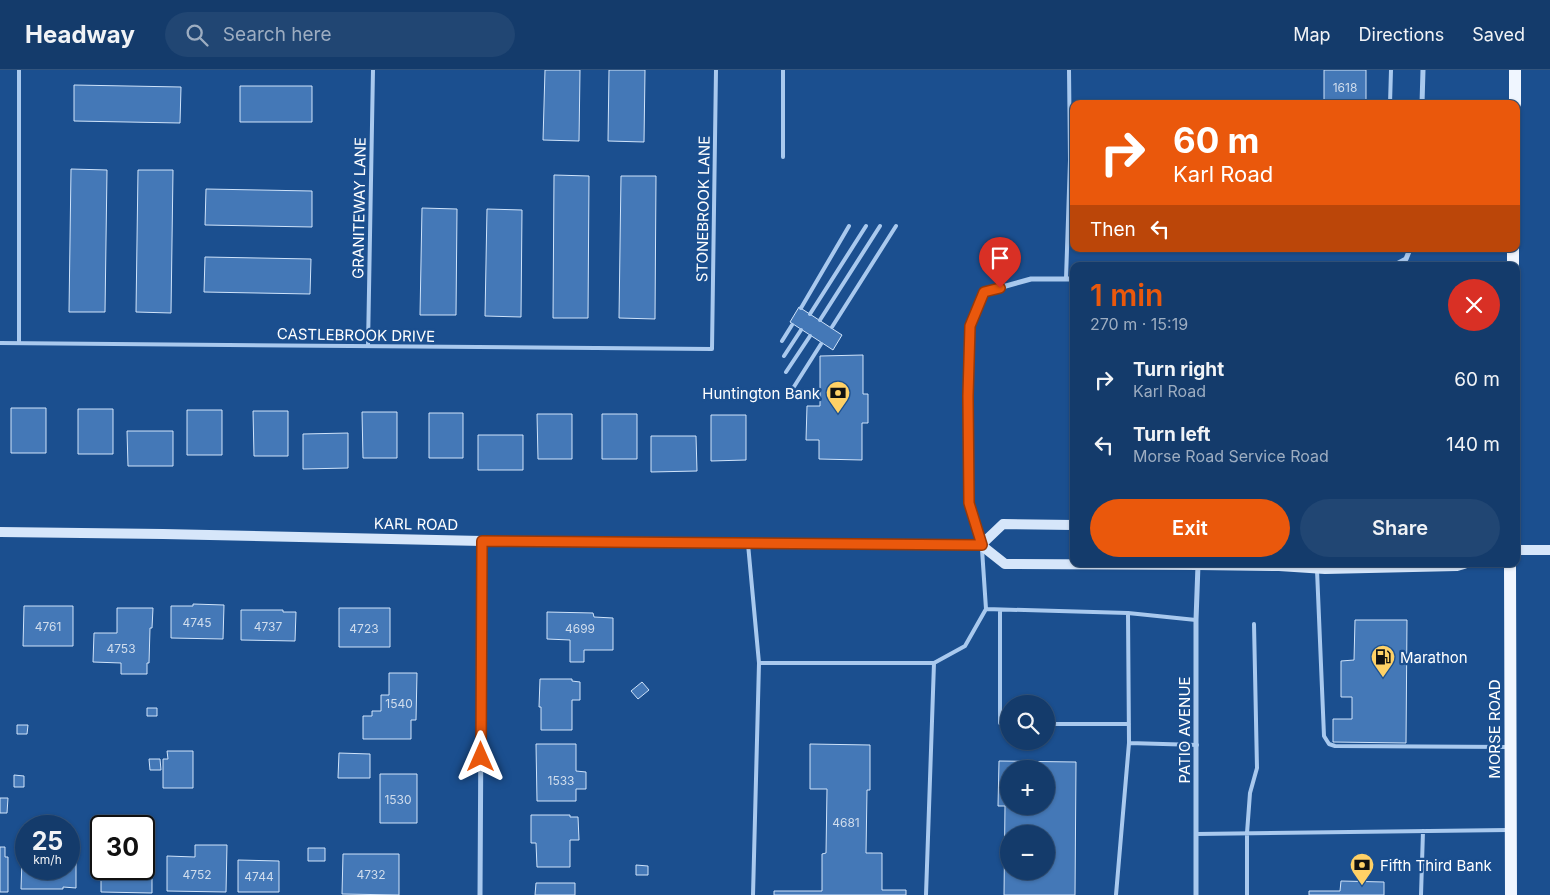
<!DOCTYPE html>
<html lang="en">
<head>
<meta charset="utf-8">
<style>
  :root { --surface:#143b6b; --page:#214673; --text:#f1f3f6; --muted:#9dadc1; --line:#33557e; --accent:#ea580c }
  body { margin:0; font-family:Inter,sans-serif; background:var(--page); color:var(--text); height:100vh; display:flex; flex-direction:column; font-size:19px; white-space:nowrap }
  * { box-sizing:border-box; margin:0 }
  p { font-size:16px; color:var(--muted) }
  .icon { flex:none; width:28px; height:28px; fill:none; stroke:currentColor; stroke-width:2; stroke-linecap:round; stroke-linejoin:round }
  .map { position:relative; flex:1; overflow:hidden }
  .panel { position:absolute; left:1070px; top:192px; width:450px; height:305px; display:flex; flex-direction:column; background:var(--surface); border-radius:10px; box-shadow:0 1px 4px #0004,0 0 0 1px var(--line) }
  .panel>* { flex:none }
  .guide { position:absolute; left:1070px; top:30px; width:450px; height:152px; border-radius:10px; box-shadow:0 1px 4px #0004,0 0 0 1px var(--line); background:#ea580c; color:#fff; overflow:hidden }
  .tools { position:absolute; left:1000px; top:625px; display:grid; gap:10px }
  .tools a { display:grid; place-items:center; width:55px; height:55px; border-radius:50%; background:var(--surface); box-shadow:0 1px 4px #0004,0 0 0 1px var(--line); font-size:25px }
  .speed { position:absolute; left:15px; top:745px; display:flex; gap:10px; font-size:25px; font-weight:700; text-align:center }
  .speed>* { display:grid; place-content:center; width:65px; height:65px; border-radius:50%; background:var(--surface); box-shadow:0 1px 4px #0004,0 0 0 1px var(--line); line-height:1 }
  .speed small { font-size:12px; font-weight:400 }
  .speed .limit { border:2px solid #111; border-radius:8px; background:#fff; color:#111 }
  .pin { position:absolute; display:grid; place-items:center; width:42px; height:42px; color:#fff; margin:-51px -21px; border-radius:50% 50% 50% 0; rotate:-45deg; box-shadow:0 0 5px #0007 }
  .pin .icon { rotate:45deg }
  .me { position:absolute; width:55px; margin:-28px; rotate:0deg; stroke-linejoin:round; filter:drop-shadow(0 0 4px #0008) }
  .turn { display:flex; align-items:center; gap:18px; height:105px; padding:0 20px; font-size:22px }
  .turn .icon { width:65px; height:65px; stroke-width:2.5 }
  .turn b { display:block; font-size:35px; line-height:42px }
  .then { display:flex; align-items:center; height:48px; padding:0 20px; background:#0003; gap:10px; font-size:19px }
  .round { display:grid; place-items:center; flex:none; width:52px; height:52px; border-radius:26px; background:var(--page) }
  .summary { display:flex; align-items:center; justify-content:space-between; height:85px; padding:0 20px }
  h1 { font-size:30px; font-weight:600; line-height:38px; color:var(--accent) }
  .primary-button { display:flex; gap:10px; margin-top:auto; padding:10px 20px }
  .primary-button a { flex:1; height:58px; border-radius:30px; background:var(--accent); color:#fff; font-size:20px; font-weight:600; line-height:58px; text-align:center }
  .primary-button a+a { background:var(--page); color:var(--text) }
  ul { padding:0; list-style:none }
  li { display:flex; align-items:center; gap:15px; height:65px; padding:0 20px }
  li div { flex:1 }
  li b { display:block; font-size:19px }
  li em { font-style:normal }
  header { display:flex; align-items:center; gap:30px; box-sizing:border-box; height:70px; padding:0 25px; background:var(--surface); border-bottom:1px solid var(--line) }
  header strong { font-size:24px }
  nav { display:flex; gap:28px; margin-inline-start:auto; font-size:18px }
  .search { width:350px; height:45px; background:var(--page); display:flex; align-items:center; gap:12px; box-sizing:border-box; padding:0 18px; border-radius:28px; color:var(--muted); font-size:19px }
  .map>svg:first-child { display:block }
  .building { fill:#4478b7; stroke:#cfe3fa; fill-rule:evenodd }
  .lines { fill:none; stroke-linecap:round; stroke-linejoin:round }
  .service { stroke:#a9c9ee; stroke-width:4 }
  .minor { stroke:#a9c9ee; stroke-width:5 }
  .secondary { stroke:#d6e6fa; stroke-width:10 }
  .primary { stroke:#f0f6ff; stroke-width:12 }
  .route-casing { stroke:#983908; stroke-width:12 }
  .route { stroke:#ea580c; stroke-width:9 }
  .labels { text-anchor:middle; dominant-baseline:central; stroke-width:4.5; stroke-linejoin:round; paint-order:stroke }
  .number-label { font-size:12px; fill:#d0dded }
  .street-label { font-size:15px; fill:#fff; stroke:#1b4f8f }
  .poi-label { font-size:15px; fill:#fff; stroke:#1b4f8f; text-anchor:start }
</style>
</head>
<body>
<header>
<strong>Headway</strong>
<div class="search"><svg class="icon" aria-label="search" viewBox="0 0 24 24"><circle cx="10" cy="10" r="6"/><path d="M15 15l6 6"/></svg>Search here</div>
<nav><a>Map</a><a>Directions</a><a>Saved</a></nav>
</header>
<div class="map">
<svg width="1550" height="825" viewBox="0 0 1550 825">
  <rect width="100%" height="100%" fill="#1b4f8f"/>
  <path class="building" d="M545,0H580L579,71L543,70Z
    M609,0H645L644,72L608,71Z
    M1324,0H1366V34H1324Z
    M74,15L181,17L180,53L74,51Z
    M240,16H312V52H240Z
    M71,99L107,100L105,242H69Z
    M138,100H173L171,243L136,242Z
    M554,105L589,106L588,248H553Z
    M621,106H656L655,249L619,248Z
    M206,119L312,121V157L205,155Z
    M422,138L457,139L456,245H420Z
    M487,139L522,140L521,247L485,246Z
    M205,187L311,189L310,224L204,222Z
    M799,237L842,265L833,280L790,252Z
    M863,285V324H868V353H862V390L819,389V370H806L807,336H820V286Z
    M11,338H46V383H11Z
    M78,339H113V384H78Z
    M187,340H222V385H187Z
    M253,341H288V386H254Z
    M362,342H397V388H363Z
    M429,343H463V388H429Z
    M537,344H572V389H538Z
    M602,344H637V389H602Z
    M711,345H746V390L711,391Z
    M127,361H173V396H128Z
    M348,363V398L303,399V364Z
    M478,365H523V400H478Z
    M651,366H696L697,401L651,402Z
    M193,534L224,535L223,569L171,568V536H193Z
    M24,536H73V576H23Z
    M117,538H153L152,558H150L149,593H147V604H121V593L93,592L94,563H117Z
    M339,538H390V577H339Z
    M241,540H283V542H296L295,571L241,570Z
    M547,542L593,543L594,547L613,548V580H584V592H570V570L547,569Z
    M1355,550H1407L1406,673L1333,672V649H1352V627H1341V591L1354,590Z
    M389,603H417L416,650H411V669H363V646H372V641H381V625H389Z
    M540,609H572V611L580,612V630H572V660H541V637H539Z
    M642,612L649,620L638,629L631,621Z
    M147,638H157V646H147Z
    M17,655H28L27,664H17Z
    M536,674H576V701L586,702V719H576V731H537Z
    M810,674L870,675V720H867L866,783H882V820H906V825H774V821H822V784L826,783L827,719H810Z
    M167,681H193V718H163V689H168Z
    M339,683L370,684V708H338Z
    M149,689H160L161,700H150Z
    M999,691L1076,692L1075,825H1004L1005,736H998ZM1009,699H1046V736H1009ZM1009,764H1046V801H1009Z
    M380,704H417V753H380Z
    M14,705L24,706V717H14Z
    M0,728H8L7,743H0Z
    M531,745H570V747H578L579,770H570V797H537L536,773H531Z
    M195,775H227L226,822L167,821V786L195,787Z
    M0,777H5V787H8V822H0Z
    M308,778H325V791H308Z
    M144,783H152V823L101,822V799H144Z
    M343,784H399V825L342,824Z
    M22,789H26V799H69V789H76V818L63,817V819H21Z
    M238,790L279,791V822H238Z
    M636,795L648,796V805H636Z
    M1341,811L1384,812V825H1309V821H1340Z
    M536,813H575V825H535Z"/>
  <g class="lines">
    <path class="service" d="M19,0V273
      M1390,34L1391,0
      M783,87V0
      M1066,209L1070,90L1069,0
      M801,238L849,156
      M810,244L866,156
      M820,250L880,156
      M832,257L896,156
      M782,271L792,255
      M0,273L712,279L716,0
      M368,276L373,0
      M784,286L801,260
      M786,302L810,266
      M790,323L821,274
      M748,474L759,593
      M982,479L986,539
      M1317,500L1324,666L1329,674L1335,676L1508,677
      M1000,540V653H1009
      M1128,543L1196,550
      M1046,654H1129
      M1129,673L1197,675
      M1196,764L1508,760
      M753,825L759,593H934
      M926,825L934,593L965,576L986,539L1128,543L1129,673L1116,825
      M1247,825V763L1250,723L1257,698L1254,554
      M1421,825L1423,761"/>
    <path class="minor" d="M1422,34L1423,0
      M1393,196L1406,189L1410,179
      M981,475L969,433L968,327L970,256L984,222L1031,209H1074
      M480,825L482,471
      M1196,825V550L1198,495"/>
    <path class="secondary" d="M0,462L163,464L482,471L981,475L1005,494L1198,495L1279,496L1325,499L1457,496L1464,494
      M981,475L1003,454L1074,455
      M1516,480H1550"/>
    <path class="primary" d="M1515,34V0
      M1513,196V179
      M1510,494L1511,825"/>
  </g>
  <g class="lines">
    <defs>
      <path id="route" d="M481,687L482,471L982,475L969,433L968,326L970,256L984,222L1000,218"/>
    </defs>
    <use href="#route" class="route-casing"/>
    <use href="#route" class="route"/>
  </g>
  <defs>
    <symbol id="bank-pin" viewBox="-11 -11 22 30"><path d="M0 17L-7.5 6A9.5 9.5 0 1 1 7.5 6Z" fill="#ffd166" stroke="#1b4f8f"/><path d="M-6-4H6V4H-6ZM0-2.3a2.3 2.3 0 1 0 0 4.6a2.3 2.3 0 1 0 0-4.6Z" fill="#111"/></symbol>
    <symbol id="fuel-pin" viewBox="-11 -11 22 30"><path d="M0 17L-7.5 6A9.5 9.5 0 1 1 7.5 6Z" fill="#ffd166" stroke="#1b4f8f"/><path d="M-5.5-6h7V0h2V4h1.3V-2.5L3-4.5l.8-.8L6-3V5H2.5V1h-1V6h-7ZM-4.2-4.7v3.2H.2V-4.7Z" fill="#111"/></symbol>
  </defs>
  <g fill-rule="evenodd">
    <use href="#bank-pin" x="824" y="309" width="28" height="38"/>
    <use href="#fuel-pin" x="1369" y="573" width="28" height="38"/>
    <use href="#bank-pin" x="1348" y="781" width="28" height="38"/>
  </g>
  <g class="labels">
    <g class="number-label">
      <text x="1345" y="17">1618</text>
      <text x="197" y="552">4745</text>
      <text x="48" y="556">4761</text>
      <text x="268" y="556">4737</text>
      <text x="364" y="558">4723</text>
      <text x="580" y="558">4699</text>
      <text x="121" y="578">4753</text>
      <text x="399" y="633">1540</text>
      <text x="561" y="710">1533</text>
      <text x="398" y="729">1530</text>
      <text x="846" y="752">4681</text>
      <text x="197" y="804">4752</text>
      <text x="371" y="804">4732</text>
      <text x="259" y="806">4744</text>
    </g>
    <g class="street-label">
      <text transform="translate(359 138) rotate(-89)">GRANITEWAY LANE</text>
      <text transform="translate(703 139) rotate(-89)">STONEBROOK LANE</text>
      <text transform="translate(356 265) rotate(1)">CASTLEBROOK DRIVE</text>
      <text transform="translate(416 454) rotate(1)">KARL ROAD</text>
      <text transform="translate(1494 659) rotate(-90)">MORSE ROAD</text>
      <text transform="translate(1184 660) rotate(-90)">PATIO AVENUE</text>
    </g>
    <g class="poi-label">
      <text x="820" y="323" text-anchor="end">Huntington Bank</text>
      <text x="1400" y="587">Marathon</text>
      <text x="1380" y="795">Fifth Third Bank</text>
    </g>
  </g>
</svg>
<div class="tools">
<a><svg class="icon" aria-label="search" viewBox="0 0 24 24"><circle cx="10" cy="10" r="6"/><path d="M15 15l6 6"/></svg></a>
<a>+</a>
<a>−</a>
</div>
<div class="speed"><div>25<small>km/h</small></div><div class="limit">30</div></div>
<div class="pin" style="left:1000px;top:218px;background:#d93025"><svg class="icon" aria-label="arrive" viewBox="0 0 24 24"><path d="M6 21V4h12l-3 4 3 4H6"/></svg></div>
<svg class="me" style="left:481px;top:687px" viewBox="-20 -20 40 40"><path d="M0-17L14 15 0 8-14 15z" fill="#ea580c" stroke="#fff" stroke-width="4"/></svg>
<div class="guide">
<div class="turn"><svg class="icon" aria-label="right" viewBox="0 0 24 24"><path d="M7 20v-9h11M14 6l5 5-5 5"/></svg><div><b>60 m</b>Karl Road</div></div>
<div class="then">Then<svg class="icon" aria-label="left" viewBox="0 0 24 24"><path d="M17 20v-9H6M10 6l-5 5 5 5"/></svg></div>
</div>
<section class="panel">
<div class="summary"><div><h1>1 min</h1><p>270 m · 15:19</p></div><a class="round" style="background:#d93025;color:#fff"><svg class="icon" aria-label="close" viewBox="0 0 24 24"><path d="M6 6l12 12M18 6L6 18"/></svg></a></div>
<ul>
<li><svg class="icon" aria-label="right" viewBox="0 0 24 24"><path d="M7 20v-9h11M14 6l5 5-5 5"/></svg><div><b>Turn right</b><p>Karl Road</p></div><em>60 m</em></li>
<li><svg class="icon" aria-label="left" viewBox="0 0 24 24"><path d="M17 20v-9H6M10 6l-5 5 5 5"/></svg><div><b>Turn left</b><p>Morse Road Service Road</p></div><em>140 m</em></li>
</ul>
<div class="primary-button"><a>Exit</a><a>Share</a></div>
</section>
</div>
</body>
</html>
